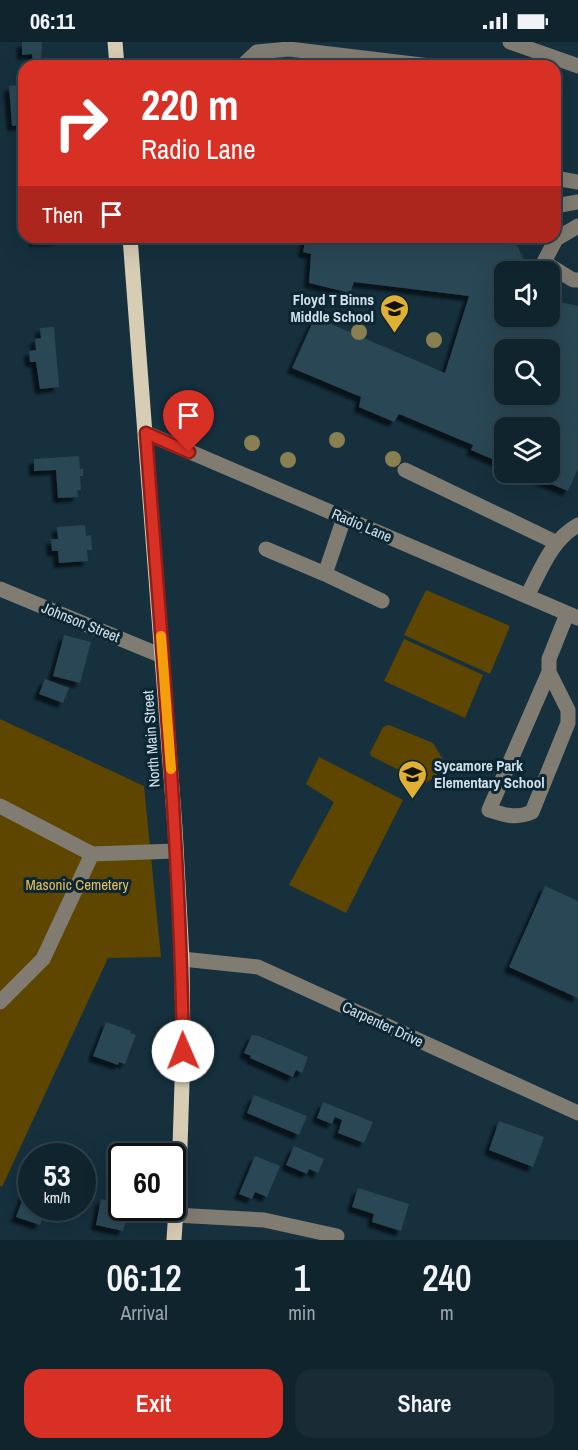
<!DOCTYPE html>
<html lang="en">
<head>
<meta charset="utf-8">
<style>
  :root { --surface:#10242e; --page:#192c36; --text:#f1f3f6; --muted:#9ca4aa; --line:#30414a; --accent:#d93025 }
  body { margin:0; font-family:"Archivo Narrow",sans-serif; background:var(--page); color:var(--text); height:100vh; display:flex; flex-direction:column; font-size:22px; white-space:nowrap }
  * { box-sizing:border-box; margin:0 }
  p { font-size:20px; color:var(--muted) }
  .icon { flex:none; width:33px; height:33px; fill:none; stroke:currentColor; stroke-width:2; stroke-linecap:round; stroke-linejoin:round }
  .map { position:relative; height:1198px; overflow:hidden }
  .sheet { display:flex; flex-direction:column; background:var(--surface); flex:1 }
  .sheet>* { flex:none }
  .guide { position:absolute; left:18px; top:18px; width:543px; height:183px; border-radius:18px; box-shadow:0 6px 24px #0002,0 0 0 2px var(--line); background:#d93025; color:#fff; overflow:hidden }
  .buttons { position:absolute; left:494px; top:219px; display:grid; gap:12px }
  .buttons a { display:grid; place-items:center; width:66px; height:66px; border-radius:12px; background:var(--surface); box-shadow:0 6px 24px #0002,0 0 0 2px var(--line); font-size:30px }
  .speed { position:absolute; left:18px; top:1101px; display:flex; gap:12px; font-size:30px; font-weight:700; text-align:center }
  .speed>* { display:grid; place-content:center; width:78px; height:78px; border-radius:50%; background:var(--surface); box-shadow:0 6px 24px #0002,0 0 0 2px var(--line); line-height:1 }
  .speed small { font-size:15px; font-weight:400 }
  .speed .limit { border:3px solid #111; border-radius:9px; background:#fff; color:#111 }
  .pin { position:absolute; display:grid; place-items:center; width:51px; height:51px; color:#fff; margin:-62px -26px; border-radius:50% 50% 50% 0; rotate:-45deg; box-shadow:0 0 6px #0007 }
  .pin .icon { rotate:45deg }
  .me { position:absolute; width:66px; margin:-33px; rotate:359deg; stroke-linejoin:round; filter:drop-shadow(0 0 4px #0008) }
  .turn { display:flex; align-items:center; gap:21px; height:126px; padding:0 24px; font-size:27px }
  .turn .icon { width:78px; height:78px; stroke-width:2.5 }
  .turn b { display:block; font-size:42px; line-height:51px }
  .then { display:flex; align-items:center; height:57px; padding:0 24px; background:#0003; gap:12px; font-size:22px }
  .eta { display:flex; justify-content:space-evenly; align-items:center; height:102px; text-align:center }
  .eta b { font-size:36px; font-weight:600; line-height:42px }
  .cta { display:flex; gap:12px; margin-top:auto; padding:12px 24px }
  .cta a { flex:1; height:69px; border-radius:18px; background:var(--accent); color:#fff; font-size:24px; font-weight:600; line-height:69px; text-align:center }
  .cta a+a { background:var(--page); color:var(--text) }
  .status { display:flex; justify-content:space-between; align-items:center; height:42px; padding:0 30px; background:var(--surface); direction:ltr }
  .status svg { height:16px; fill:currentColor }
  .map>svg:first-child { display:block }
  .green { fill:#5e4600 }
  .building { fill:#2c4654; fill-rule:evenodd; filter:url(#shadow) }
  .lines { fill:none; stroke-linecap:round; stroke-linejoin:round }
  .minor { stroke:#817c71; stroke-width:15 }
  .major { stroke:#d7ccb4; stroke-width:15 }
  .tree { fill:#8a7f50 }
  .route-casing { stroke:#8d1f18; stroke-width:15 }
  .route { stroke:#d93025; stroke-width:10 }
  .slow { stroke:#f59e0b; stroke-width:10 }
  .labels { text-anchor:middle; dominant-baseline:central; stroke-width:6; stroke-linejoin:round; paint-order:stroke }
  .poi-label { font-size:15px; font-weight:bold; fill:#d1e0e9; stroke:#0c2633; text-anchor:end }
  .street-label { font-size:15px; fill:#d1e0e9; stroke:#0c2633 }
  .park-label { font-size:15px; fill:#e8bf5e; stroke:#0c2633 }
</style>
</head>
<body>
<div class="status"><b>06:11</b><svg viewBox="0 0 49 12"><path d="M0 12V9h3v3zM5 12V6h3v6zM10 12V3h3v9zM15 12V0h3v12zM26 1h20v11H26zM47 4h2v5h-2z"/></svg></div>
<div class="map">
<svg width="578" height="1198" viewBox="0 0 578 1198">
  <defs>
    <filter id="shadow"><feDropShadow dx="-5" dy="5" stdDeviation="1.5" flood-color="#0009"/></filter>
  </defs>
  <rect width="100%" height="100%" fill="#16303e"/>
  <path class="green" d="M426,548L510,584L490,632L404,593Z
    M404,597L483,633L465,676L384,639Z
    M0,677L144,744L161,915L108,916L2,1145L0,1144Z
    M389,683L433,701L444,719C441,730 435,736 425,741L371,714L370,711L383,685Z
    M319,715L403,758L346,871L289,843L334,760L306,742Z"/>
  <path class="building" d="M22,0H42L41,22H33L32,12L22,13Z
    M24,43V83L12,84L9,44Z
    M34,195H60V198L34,200Z
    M306,195H516L517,203L529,230H504V274H549V243L560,253L556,259L578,264V427L568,449L524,431L549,430V386H504V422L471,408L473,403L399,372L394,380L359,365L361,355L292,326L315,275L445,331L469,254L354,240L350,251L309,241L311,212L303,210ZM504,308H549V352H504Z
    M54,285L59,345L40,347L36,320H30L29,309L36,308L35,297L41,296L40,286Z
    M79,414L80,427H83V434H80L81,448H77L78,455L58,456L56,428L34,429V417Z
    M85,483L86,494L91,493L92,508H87L88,519L59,521L58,509H52L51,497H58L57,485Z
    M64,593L91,600L80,641L53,634Z
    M45,637L69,646L63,661L39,652Z
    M545,844L578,859V956L509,925Z
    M106,980L131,989L130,991L136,993L125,1022L119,1020L118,1023L93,1014Z
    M252,993L259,994L308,1015L302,1031L296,1028L293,1035L250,1016L251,1014L244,1011Z
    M254,1053L307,1074L299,1093L247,1071Z
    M323,1060L373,1080L364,1101L338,1091L342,1078L335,1075L332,1082L317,1076Z
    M499,1079L544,1095L533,1125L489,1108Z
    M294,1104L324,1117L318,1131L309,1127L307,1132L286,1123Z
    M255,1114L280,1124L267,1155L255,1150L252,1157L239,1152Z
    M32,1131V1166H45L40,1183L16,1175Z
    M358,1146L409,1162L401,1189L372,1180L374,1172L352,1165Z
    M120,1148L122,1166H129L123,1189L96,1183L101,1157L118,1160Z"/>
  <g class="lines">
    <path class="minor" d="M510,0L578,24
      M242,24L257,10L289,7L430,24
      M555,136L578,140
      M555,164L578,160
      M578,184L556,197L544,220L573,238H578
      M146,391L578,576
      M405,428L555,500
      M344,476L325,532L382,559
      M266,507L325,532
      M0,547L162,614
      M527,554C541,528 551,498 578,483
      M549,630L489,768C504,773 516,777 532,770L568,681V668L549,630V617L567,572
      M0,764L92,812L176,809
      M182,917L258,925L578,1071
      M0,960L43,917L92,812
      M175,1173L264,1178L337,1194"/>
    <path class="major" d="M115,0L117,24
      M130,195L175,786L182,917L183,1009L180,1105L174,1198"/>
  </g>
  <g class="tree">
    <circle cx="392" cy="261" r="8"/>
    <circle cx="359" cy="290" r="8"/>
    <circle cx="434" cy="298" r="8"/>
    <circle cx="337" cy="398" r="8"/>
    <circle cx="252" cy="401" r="8"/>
    <circle cx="393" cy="417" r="8"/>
    <circle cx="288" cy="418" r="8"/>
  </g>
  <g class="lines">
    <defs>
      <path id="route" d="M183,1009C180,803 161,597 146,391L189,410"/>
    </defs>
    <use href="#route" class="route-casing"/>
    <use href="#route" class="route"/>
    <path class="slow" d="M161,594L171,727"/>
  </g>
  <defs>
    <symbol id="school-pin" viewBox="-11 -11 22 30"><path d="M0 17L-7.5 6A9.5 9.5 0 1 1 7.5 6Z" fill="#e0b034" stroke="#0c2633"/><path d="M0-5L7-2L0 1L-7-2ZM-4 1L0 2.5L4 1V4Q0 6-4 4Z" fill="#111"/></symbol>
  </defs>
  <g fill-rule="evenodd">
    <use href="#school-pin" x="378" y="250" width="33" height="45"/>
    <use href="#school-pin" x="396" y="716" width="33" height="45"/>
  </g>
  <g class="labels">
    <g class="poi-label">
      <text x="374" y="257">Floyd T Binns<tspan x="374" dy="17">Middle School</tspan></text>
      <text x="434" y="723" text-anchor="start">Sycamore Park<tspan x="434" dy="17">Elementary School</tspan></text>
    </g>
    <g class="street-label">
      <text transform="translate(362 483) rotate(23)">Radio Lane</text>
      <text transform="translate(81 580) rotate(22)">Johnson Street</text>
      <text transform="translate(151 697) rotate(-94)">North Main Street</text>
      <text transform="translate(383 982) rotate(25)">Carpenter Drive</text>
    </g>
    <g class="park-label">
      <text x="77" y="842">Masonic Cemetery</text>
    </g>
  </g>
</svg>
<div class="buttons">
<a><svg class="icon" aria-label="sound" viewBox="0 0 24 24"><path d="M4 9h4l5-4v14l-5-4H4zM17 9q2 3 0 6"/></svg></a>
<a><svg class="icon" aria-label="search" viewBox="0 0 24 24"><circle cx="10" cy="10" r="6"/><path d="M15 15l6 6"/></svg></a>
<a><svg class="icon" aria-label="layers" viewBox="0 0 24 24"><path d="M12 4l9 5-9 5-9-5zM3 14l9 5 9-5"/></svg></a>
</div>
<div class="speed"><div>53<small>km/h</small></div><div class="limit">60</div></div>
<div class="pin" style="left:189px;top:410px;background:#d93025"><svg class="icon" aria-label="arrive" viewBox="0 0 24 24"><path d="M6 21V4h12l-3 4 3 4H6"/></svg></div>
<svg class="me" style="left:183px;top:1009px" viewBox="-20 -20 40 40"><circle r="19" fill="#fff"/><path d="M0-13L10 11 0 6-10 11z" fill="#d93025"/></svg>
<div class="guide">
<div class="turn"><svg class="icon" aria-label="right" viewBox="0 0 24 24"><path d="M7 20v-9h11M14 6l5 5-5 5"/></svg><div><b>220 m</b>Radio Lane</div></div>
<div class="then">Then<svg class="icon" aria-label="arrive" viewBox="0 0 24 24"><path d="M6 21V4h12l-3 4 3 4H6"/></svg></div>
</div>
</div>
<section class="sheet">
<div class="eta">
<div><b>06:12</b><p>Arrival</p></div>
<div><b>1</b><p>min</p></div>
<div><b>240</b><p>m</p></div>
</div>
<div class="cta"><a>Exit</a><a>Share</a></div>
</section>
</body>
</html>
